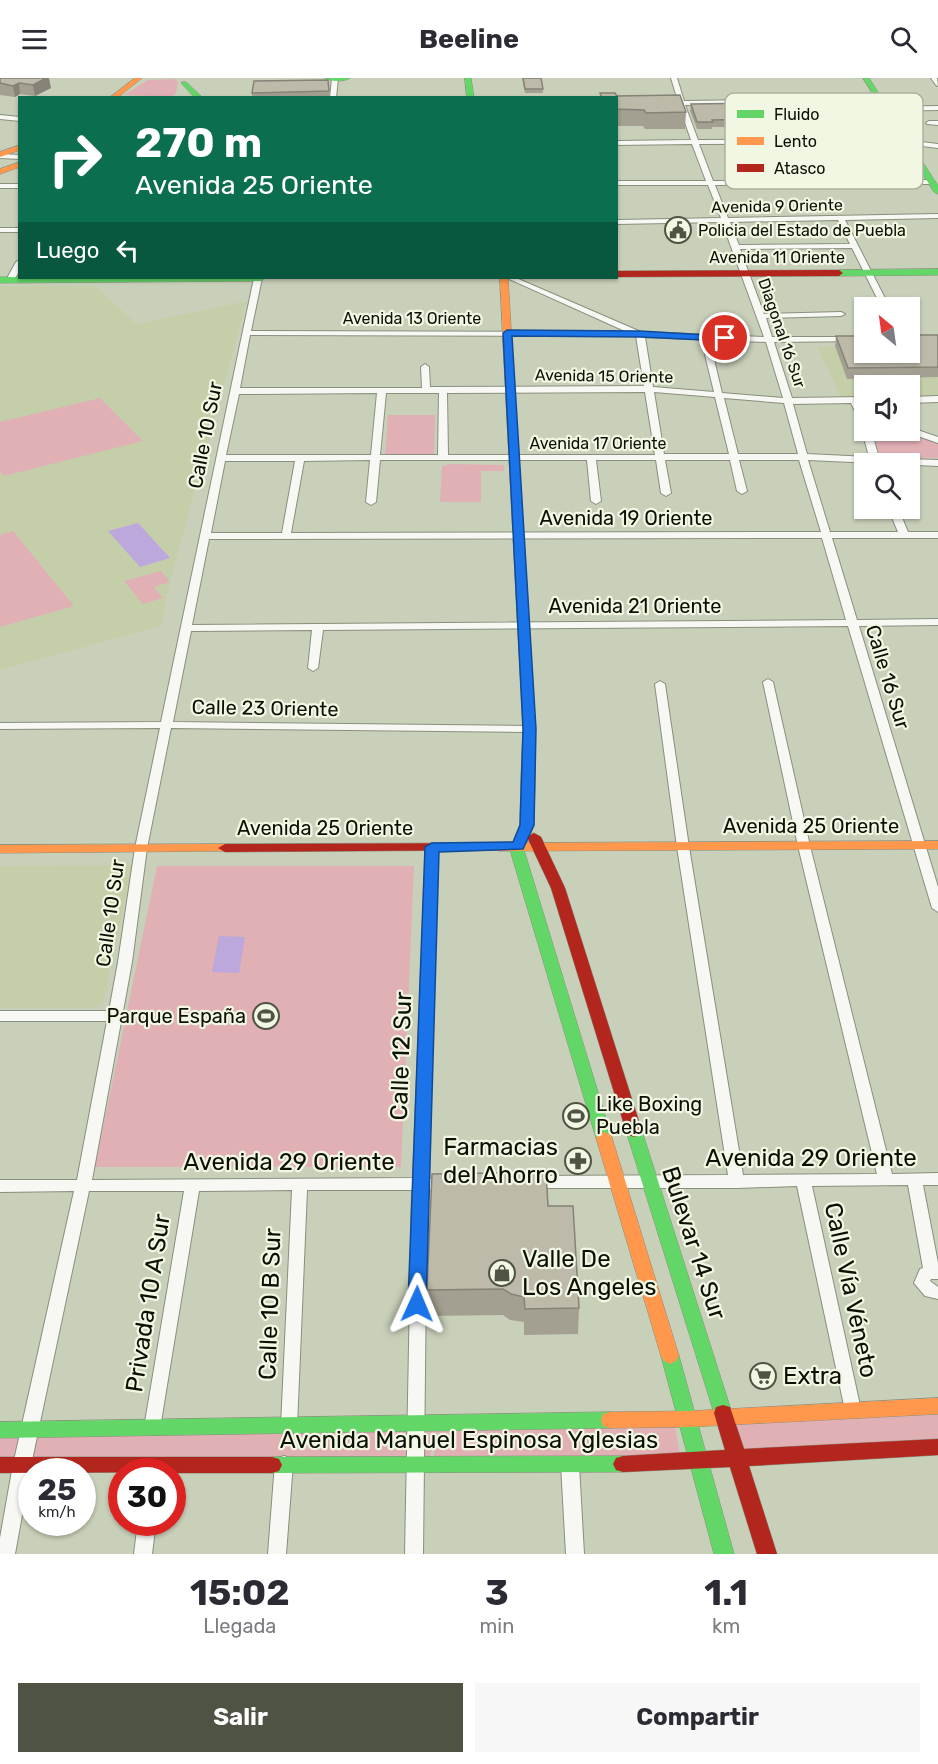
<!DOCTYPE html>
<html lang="es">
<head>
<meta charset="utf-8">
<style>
  :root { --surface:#fff; --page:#f7f7f7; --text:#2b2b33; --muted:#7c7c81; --accent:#4e5343 }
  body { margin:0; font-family:Rubik,sans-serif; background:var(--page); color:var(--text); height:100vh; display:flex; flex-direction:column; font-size:22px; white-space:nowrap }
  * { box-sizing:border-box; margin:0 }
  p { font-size:20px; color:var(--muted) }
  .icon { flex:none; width:33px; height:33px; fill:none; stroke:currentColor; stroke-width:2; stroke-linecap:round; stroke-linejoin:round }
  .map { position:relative; height:1476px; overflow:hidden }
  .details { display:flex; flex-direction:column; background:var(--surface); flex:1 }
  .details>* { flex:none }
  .hud { position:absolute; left:18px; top:18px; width:600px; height:183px; border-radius:0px; box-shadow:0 2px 4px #0004; background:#0b6e4f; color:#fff; overflow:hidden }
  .needle { width:39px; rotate:331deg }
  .fabs { position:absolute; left:854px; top:219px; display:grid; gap:12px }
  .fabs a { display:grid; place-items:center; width:66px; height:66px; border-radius:0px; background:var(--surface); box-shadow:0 2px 4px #0004; font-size:30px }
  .speed { position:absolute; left:18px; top:1380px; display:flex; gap:12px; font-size:30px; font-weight:700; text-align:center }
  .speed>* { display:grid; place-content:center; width:78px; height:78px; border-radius:50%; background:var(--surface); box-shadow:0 2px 4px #0004; line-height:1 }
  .speed small { font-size:15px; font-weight:400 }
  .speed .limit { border:9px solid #d22; background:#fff; color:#111 }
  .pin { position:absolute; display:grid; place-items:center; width:51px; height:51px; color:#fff; margin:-26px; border:3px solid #fff; border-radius:50%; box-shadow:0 2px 6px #0007 }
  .me { position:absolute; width:66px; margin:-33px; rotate:1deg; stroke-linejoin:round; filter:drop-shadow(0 0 4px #0008) }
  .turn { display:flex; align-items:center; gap:21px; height:126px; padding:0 18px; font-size:27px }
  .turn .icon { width:78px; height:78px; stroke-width:2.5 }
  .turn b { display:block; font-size:42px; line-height:51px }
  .then { display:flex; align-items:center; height:57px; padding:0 18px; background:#0003; gap:12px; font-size:22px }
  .eta { display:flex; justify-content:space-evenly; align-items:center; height:102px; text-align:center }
  .eta b { font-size:36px; font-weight:700; line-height:42px }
  .primary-button { display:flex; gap:12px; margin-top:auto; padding:12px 18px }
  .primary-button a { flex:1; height:69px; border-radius:0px; background:var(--accent); color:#fff; font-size:24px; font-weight:700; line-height:69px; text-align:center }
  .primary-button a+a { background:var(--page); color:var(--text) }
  header { display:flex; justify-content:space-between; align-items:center; height:78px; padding:0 18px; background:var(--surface); font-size:27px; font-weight:700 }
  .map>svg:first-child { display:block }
  .built { fill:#c4cfaa }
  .green { fill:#e0b0b5 }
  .water { fill:#bca8dd }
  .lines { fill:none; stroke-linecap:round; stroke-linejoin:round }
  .street-casing { stroke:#898f7d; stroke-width:2 }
  .fast-casing { stroke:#898f7d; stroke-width:1 }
  .slow-casing { stroke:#898f7d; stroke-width:1 }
  .jam-casing { stroke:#898f7d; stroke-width:1 }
  .street { fill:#f7f8f4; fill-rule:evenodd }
  .fast { fill:#63d668; fill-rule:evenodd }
  .slow { fill:#ff974d; fill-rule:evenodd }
  .jam { fill:#b3261e; fill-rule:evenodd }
  .wall { fill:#a3a092 }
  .shaded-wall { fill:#858277 }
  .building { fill:#bebaaa; stroke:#858277; stroke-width:1.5 }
  .route { fill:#1a73e8; stroke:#114b97; stroke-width:1.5 }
  .labels { text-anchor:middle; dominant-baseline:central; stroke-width:4.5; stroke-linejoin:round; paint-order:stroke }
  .far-street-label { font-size:16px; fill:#0c0f03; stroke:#f1f7e2 }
  .far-poi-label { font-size:16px; fill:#0c0f03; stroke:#f1f7e2; text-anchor:start }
  .street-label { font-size:20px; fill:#0c0f03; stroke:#f1f7e2 }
  .poi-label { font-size:20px; fill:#0c0f03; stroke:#f1f7e2; text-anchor:end }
  .near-street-label { font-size:24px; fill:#0c0f03; stroke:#f1f7e2 }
  .near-poi-label { font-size:24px; fill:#0c0f03; stroke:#f1f7e2; text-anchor:start }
  .key { fill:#f1f7e2; stroke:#acb19f; stroke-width:1.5 }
  .key-label { font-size:16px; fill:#0c0f03 }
</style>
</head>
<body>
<header><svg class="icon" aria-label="menu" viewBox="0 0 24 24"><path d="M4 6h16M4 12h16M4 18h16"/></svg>Beeline<svg class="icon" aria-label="search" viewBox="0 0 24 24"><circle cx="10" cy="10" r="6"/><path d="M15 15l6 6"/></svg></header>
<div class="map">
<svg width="938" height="1476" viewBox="0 0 938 1476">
  <rect width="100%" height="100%" fill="#c9d0b9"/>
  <path class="built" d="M0,208H96L136,246L247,223L170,504L161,548L0,592Z
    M938,267V318H909V308H864V319H841L817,269L864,268V274H909Z
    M133,787L103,926L95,930H0V788Z"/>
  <path class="green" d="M175,1L178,4L176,15L172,19L124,17L148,2Z
    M100,320L143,363L4,398L0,394V344Z
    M388,337H435L434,377H385Z
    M870,353H901L938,364V380L881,379Z
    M452,386L504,387V393H481V424H440L442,388Z
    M13,453L74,528L0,549V457Z
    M161,493L170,504L154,509L163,520L143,526L124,503Z
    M157,788H414L401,1089H95Z
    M938,1331V1370L747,1384L735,1345Z
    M675,1349L680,1377L434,1380V1356L430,1379L0,1381V1357Z"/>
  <path class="water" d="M138,445L170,480L140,489L108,453Z
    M219,858L245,859L239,895L212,894Z"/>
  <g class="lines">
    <defs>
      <path id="street" d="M332,0H338L336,20H330Z
        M671,0H677L684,23L755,22L757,25L882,24L885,26L882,28L747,29L744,26L685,27L698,62L897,61L938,66V70L897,65L699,66L713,103L931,102L935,104L931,106L715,107L728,140L938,136V140L845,142L890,230H882L852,170L740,171L764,236L841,234L845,236L841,238L766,240L772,259H864V263L774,264L792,320L864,319V325H860L864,334V347L860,344L851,325L793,326L807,376L869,379L862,352L864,350V352H871L879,380L938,382V388L808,382L830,454H898L888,430H898L908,454H938V460H832L857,542L938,541V547L859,548L938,809V834L932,830L848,548L323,552L318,590L313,593L308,590L312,552L191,553L173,644L529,648L535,651L529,654L171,650L147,770L132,884L92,1102L413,1100L426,769L432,765L436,766L438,769L428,1100L453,1102L455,1106L453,1110L427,1112L423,1476H405L412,1112H307L297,1348L295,1353L289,1355L283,1353L281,1348L292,1112L199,1113L160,1350L158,1355L152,1357L146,1355L144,1350L184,1113H89L31,1387L15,1476H0V1460L13,1387L74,1113L0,1114V1102H77L107,943H0V933H109L118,884L135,770L160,650L0,651V645L161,644L254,200H262L251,253L627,254L507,200H516L641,254L764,259L722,144L616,146V142L721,140L708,107H616V103H706L692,66L616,67V63L691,62L679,27L671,25L678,23ZM838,142L850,166L739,167L730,144ZM250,257L636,258L644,308L430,309L429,289L425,286L421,289L422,310H240ZM645,259L766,264L783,320L722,315L713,277L709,274L705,277L714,314L653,309ZM645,314L655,377H448L447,315ZM654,314L715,319L729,376H664ZM377,315L371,377H226L239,316ZM386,315H439L438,377H380ZM724,320L784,325L798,376H738ZM370,382L366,424L371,427L376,424L380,382H587L591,423L596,426L601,423L596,382H656L661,415L666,418L671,415L665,382H730L737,413L742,416L747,413L739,382H799L821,454L291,455L304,383ZM225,383H295L282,455H211ZM822,460L846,542L192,547L209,461Z
        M931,0H937L938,8L936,7Z
        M938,28V32L885,33L882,31L885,29Z
        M0,37L20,39V43L0,41Z
        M929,43H938V47L927,46L926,45Z
        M0,76L20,77V81L0,80Z
        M0,106H20V110H0Z
        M0,150H20V154H0Z
        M20,182V192L14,202L7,204L6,202L16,184Z
        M938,318V324L909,325V319Z
        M909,349L938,359V365L906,354L905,352H909Z
        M768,601L773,604L810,768L892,1096L938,1095V1107H923L938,1185V1201H931L930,1203L938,1209V1221L925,1218L914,1205L920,1191L923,1190L908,1107L812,1108L861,1332L859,1337L853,1339L847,1337L845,1332L797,1108L737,1110H531L526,1108L524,1104L526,1100L531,1098L728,1097L677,769L655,606L660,603L665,606L689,769L743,1097L877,1096L798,768L763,604Z
        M284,1378L290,1380L293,1385L286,1476H268L275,1385L278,1380Z
        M570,1379L576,1382L579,1387L584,1476H566L561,1387L564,1382Z
        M138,1444H156L152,1476H134Z"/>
      <path id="fast" d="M325,0H350C345,4 330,4 325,0Z
        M465,0H471L474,20H467Z
        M863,0H869L938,108V116L934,114Z
        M182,4H186L203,20H195L182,6Z
        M938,191V197L839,198L835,195L839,192Z
        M0,199L265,200L261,203L0,205Z
        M528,697L535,701L534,747L524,772L612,1060L610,1064L604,1066L598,1064L596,1060L510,772L520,747L521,701Z
        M634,1047L640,1049L642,1053L732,1335L730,1341L723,1343L716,1341L714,1335L626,1053L628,1049Z
        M670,1270L676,1273L679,1278L734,1476H714L661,1278L664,1273Z
        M610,1334L617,1336L619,1342L617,1348L610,1350L0,1360V1344Z
        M623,1378L630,1380L633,1386L630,1392L623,1394L272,1395L265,1393L262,1387L265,1381L272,1379Z"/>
      <path id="slow" d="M135,0H142L117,20H109Z
        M20,67V72L0,79V74Z
        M20,84V89L0,96V91Z
        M500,200H508L535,651V701L528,705L521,701L523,651Z
        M938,763V771L499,773L492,769L499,765Z
        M225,766L232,770L230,773L0,775V767Z
        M604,1054L610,1056L612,1060L679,1278L676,1283L670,1286L664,1283L661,1278L596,1060L598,1056Z
        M938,1320V1336L689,1349L610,1350L603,1348L601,1342L603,1336L610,1334L689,1333Z"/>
      <path id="jam" d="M616,193L839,192L843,195L839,198L616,199Z
        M534,755L541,759L565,810L642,1053L640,1057L634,1059L628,1057L626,1053L551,810L527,759Z
        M499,765L504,766L506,769L504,772L225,774L218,770L225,766Z
        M723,1327L730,1329L744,1371L938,1361V1377L749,1388L777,1476H757L730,1389L623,1394L616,1392L613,1386L616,1380L623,1378L725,1372L714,1335L716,1329Z
        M0,1379H272L279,1381L282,1387L279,1393L272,1395H172V1394L0,1395Z"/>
    </defs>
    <use href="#street" class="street-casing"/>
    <use href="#fast" class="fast-casing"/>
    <use href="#slow" class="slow-casing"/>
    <use href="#jam" class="jam-casing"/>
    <use href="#street" class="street"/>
    <use href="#fast" class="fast"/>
    <use href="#slow" class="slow"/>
    <use href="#jam" class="jam"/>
  </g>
  <path class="wall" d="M0,0L51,10L35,18L20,16L15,19L0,17Z
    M522,0H541L543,15H525Z
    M329,13L330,20H252V15Z
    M600,15L617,18L686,34L685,51H645L643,48H616V20H600Z
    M691,26L766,37L790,52L789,59H759L754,49H712V51H697L690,33Z
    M938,257V299L847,301L835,268L836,258Z
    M548,1128L579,1230L578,1256L524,1257V1244L510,1242L503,1237L428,1238L427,1212Z"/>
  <path class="shaded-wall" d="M39,0H49L51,10L35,18L33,7Z
    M19,5L20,16L15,19L13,8Z"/>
  <path class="building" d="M0,0H46L33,7L19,5L13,8L0,5Z
    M523,0H541L543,11H525Z
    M328,2L329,13L252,15L254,3Z
    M600,15H615L617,18L680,17L686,34L646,35L644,32L616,31V20H602Z
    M760,25L766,37H783L790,52H759L754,41L712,42L713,44H697L691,26Z
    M909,257H938V289L848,290L836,258H864V274H909Z
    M546,1094L548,1128H573L579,1230L525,1231L524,1219L511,1216L503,1211L427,1212L432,1096Z"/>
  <path class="route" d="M507,252L640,253L725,258L730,260L725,263L640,259L512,258L536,651L534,747L523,771L439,774L426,1226L423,1231L417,1233L411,1231L408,1226L425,769L432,765L513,764L520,747L523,651L503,255Z"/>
  <defs>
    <symbol id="civic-ring" viewBox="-11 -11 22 22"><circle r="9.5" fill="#f1f7e2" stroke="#4e5343" stroke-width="1.5"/><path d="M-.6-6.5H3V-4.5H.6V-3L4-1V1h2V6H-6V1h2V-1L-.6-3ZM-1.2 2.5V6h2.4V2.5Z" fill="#4e5343"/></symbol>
    <symbol id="stadium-ring" viewBox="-11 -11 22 22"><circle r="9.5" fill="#f1f7e2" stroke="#4e5343" stroke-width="1.5"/><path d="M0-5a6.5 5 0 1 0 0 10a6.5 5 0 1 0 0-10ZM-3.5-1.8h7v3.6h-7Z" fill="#4e5343"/></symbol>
    <symbol id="pharmacy-ring" viewBox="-11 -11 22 22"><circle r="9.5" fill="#f1f7e2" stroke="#4e5343" stroke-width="1.5"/><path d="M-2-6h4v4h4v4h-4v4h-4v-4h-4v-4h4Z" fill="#4e5343"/></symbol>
    <symbol id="shop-ring" viewBox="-11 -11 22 22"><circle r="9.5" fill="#f1f7e2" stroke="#4e5343" stroke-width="1.5"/><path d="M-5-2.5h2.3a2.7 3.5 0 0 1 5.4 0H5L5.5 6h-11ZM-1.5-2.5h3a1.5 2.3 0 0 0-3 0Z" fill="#4e5343"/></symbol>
    <symbol id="supermarket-ring" viewBox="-11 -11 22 22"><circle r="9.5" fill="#f1f7e2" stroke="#4e5343" stroke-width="1.5"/><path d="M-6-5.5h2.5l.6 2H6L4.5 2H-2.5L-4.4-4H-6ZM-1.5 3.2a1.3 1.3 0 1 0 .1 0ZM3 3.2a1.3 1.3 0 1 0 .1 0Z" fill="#4e5343"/></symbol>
  </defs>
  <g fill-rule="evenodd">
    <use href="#civic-ring" x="663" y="137" width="30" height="30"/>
    <use href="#stadium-ring" x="251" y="923" width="30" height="30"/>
    <use href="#stadium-ring" x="561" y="1023" width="30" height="30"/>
    <use href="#pharmacy-ring" x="563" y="1068" width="30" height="30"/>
    <use href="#shop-ring" x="487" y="1180" width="30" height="30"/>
    <use href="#supermarket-ring" x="748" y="1283" width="30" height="30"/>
  </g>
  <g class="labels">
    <g class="far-street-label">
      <text transform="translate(777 128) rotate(-1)">Avenida 9 Oriente</text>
      <text x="777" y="179">Avenida 11 Oriente</text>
      <text x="412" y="240">Avenida 13 Oriente</text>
      <text transform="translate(782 255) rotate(71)">Diagonal 16 Sur</text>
      <text transform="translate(604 298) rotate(1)">Avenida 15 Oriente</text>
      <text x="598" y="365">Avenida 17 Oriente</text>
    </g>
    <g class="far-poi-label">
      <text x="698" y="152">Policia del Estado de Puebla</text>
    </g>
    <g class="street-label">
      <text transform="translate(205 357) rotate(-79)">Calle 10 Sur</text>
      <text x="626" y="440">Avenida 19 Oriente</text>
      <text x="635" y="528">Avenida 21 Oriente</text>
      <text transform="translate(888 599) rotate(73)">Calle 16 Sur</text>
      <text transform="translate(265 630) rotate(1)">Calle 23 Oriente</text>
      <text x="811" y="748">Avenida 25 Oriente</text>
      <text x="325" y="750">Avenida 25 Oriente</text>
      <text transform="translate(110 835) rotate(-82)">Calle 10 Sur</text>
    </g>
    <g class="poi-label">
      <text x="246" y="938">Parque España</text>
      <text x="596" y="1026" text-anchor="start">Like Boxing<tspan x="596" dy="23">Puebla</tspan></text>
    </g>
    <g class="near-street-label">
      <text transform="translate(401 978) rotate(-88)">Calle 12 Sur</text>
      <text x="811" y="1080">Avenida 29 Oriente</text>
      <text x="289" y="1084">Avenida 29 Oriente</text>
      <text transform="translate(694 1165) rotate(72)">Bulevar 14 Sur</text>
      <text transform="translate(851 1212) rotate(78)">Calle Vía Véneto</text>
      <text transform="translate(148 1225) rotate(-81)">Privada 10 A Sur</text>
      <text transform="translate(270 1226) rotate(-88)">Calle 10 B Sur</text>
      <text x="469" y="1362">Avenida Manuel Espinosa Yglesias</text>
    </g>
    <g class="near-poi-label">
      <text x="558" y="1069" text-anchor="end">Farmacias<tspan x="558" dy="28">del Ahorro</tspan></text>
      <text x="522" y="1181">Valle De<tspan x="522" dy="28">Los Angeles</tspan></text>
      <text x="783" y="1298">Extra</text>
    </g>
  </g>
  <rect x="725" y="15" width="198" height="96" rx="9" class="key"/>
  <rect x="737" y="32" width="27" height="8" fill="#63d668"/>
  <rect x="737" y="59" width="27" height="8" fill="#ff974d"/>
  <rect x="737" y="86" width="27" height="8" fill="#b3261e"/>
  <g class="key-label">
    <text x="774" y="42">Fluido</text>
    <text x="774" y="69">Lento</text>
    <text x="774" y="96">Atasco</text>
  </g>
</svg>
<div class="fabs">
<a><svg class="needle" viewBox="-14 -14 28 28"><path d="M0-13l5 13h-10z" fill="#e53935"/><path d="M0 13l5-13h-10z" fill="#7c7c81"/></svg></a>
<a><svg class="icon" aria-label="sound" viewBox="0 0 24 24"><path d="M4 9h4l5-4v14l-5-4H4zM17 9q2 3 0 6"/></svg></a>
<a><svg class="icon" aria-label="search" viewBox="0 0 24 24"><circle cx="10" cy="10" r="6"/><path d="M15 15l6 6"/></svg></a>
</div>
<div class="speed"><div>25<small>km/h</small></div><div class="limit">30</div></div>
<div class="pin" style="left:725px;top:260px;background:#d93025"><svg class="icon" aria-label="arrive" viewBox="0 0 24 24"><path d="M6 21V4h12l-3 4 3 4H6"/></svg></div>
<svg class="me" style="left:417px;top:1226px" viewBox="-20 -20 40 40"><path d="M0-17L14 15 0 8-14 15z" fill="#1a73e8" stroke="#fff" stroke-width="4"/></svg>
<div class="hud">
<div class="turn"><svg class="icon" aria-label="right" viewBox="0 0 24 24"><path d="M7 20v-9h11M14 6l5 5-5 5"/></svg><div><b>270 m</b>Avenida 25 Oriente</div></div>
<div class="then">Luego<svg class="icon" aria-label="left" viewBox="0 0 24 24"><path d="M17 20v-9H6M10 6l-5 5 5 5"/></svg></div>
</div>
</div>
<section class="details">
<div class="eta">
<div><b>15:02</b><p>Llegada</p></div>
<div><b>3</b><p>min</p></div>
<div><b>1.1</b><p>km</p></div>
</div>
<div class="primary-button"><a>Salir</a><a>Compartir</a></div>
</section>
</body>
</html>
